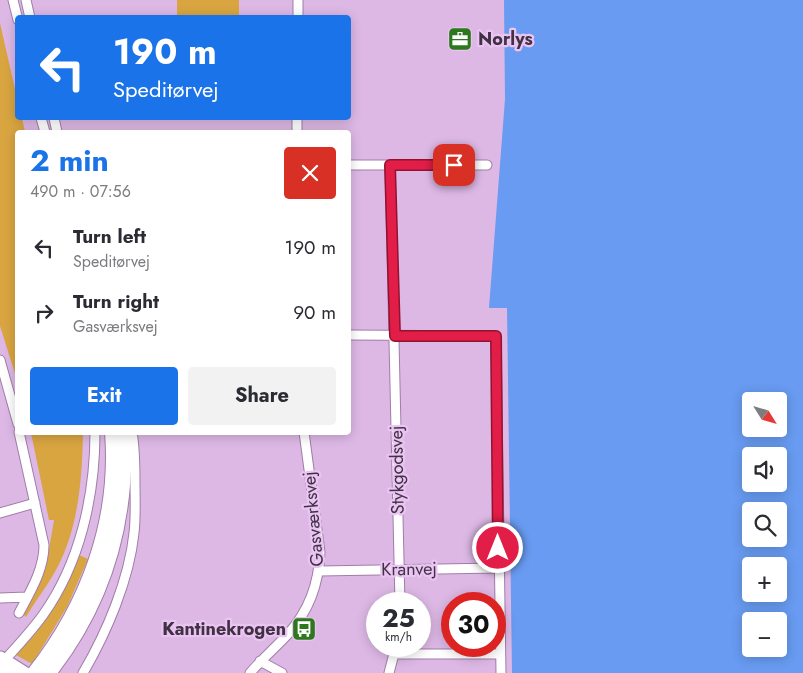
<!DOCTYPE html>
<html lang="en">
<head>
<meta charset="utf-8">
<style>
  :root { --surface:#fff; --page:#f2f2f3; --text:#2b2b33; --muted:#7c7c81; --accent:#1a73e8 }
  body { margin:0; font-family:Jost,sans-serif; background:var(--page); color:var(--text); height:100vh; display:flex; flex-direction:column; font-size:19px; white-space:nowrap }
  * { box-sizing:border-box; margin:0 }
  p { font-size:16px; color:var(--muted) }
  .icon { flex:none; width:28px; height:28px; fill:none; stroke:currentColor; stroke-width:2; stroke-linecap:round; stroke-linejoin:round }
  .map { position:relative; flex:1; overflow:hidden }
  .sheet { position:absolute; left:15px; top:130px; width:336px; height:305px; display:flex; flex-direction:column; background:var(--surface); border-radius:5px; box-shadow:0 2px 12px #0003 }
  .sheet>* { flex:none }
  .hud { position:absolute; left:15px; top:15px; width:336px; height:105px; border-radius:5px; box-shadow:0 2px 12px #0003; background:#1a73e8; color:#fff; overflow:hidden }
  .needle { width:32px; rotate:127deg }
  .buttons { position:absolute; left:742px; top:392px; display:grid; gap:10px }
  .buttons a { display:grid; place-items:center; width:45px; height:45px; border-radius:5px; background:var(--surface); box-shadow:0 2px 12px #0003; font-size:25px }
  .speed { position:absolute; left:366px; top:592px; display:flex; gap:10px; font-size:25px; font-weight:700; text-align:center }
  .speed>* { display:grid; place-content:center; width:65px; height:65px; border-radius:50%; background:var(--surface); box-shadow:0 2px 12px #0003; line-height:1 }
  .speed small { font-size:12px; font-weight:400 }
  .speed .limit { border:8px solid #d22; background:#fff; color:#111 }
  .pin { position:absolute; display:grid; place-items:center; width:42px; height:42px; color:#fff; margin:-21px; border-radius:10px; box-shadow:0 2px 8px #0006 }
  .me { position:absolute; width:55px; margin:-28px; rotate:0deg; stroke-linejoin:round; filter:drop-shadow(0 0 4px #0008) }
  .turn { display:flex; align-items:center; gap:18px; height:105px; padding:0 15px; font-size:22px }
  .turn .icon { width:65px; height:65px; stroke-width:2.5 }
  .turn b { display:block; font-size:35px; line-height:42px }
  .round { display:grid; place-items:center; flex:none; width:52px; height:52px; border-radius:5px; background:var(--page) }
  .head { display:flex; align-items:center; justify-content:space-between; height:85px; padding:0 15px }
  h1 { font-size:30px; font-weight:700; line-height:38px; color:var(--accent) }
  .primary-button { display:flex; gap:10px; margin-top:auto; padding:10px 15px }
  .primary-button a { flex:1; height:58px; border-radius:5px; background:var(--accent); color:#fff; font-size:20px; font-weight:700; line-height:58px; text-align:center }
  .primary-button a+a { background:var(--page); color:var(--text) }
  ul { padding:0; list-style:none }
  li { display:flex; align-items:center; gap:15px; height:65px; padding:0 15px }
  li div { flex:1 }
  li b { display:block; font-size:19px }
  li em { font-style:normal }
  .map>svg:first-child { display:block }
  .green { fill:#d9a541 }
  .water { fill:#689bf1; fill-rule:evenodd }
  .lines { fill:none; stroke-linecap:round; stroke-linejoin:round }
  .minor-casing { stroke:#a07da8; stroke-width:11 }
  .highway-casing { stroke:#a07da8; stroke-width:16 }
  .minor { stroke:#fff; stroke-width:9 }
  .highway { stroke:#fff; stroke-width:14 }
  .route-casing { stroke:#92132f; stroke-width:12 }
  .route { stroke:#e11d48; stroke-width:9 }
  .labels { text-anchor:middle; dominant-baseline:central; stroke-width:4.5; stroke-linejoin:round; paint-order:stroke }
  .poi-label { font-size:18px; font-weight:bold; fill:#403143; stroke:#eac4f2; text-anchor:start }
  .street-label { font-size:18px; fill:#403143; stroke:#eac4f2 }
</style>
</head>
<body>
<div class="map">
<svg width="803" height="673" viewBox="0 0 803 673">
  <rect width="100%" height="100%" fill="#ddb8e5"/>
  <path class="green" d="M177,0H239V17H177Z
    M0,23L17,98L18,118H22L25,132H18L17,380L0,326Z
    M31,433H83C82,478 79,527 57,568C48,585 36,600 26,617L23,614L47,561L54,520H49Z
    M79,555L88,559L67,607L32,664L16,655L46,619L63,592Z"/>
  <path class="water" d="M504,0H803V673H512L507,308H489L505,99ZM779,401V429H751V401ZM779,456V484H751V456ZM751,511H779V539H751ZM751,566H779V594H751ZM779,621V649H751V621Z"/>
  <g class="lines">
    <defs>
      <path id="minor" d="M13,0L18,20
        M26,0L30,18
        M298,18V0
        M41,118L45,132
        M54,118L57,132
        M297,132V118
        M349,165H487
        M390,165L400,604
        M349,335L496,336L501,673
        M0,360L18,424
        M0,513L35,503
        M319,571L498,568
        M0,598L27,597
        M19,613C30,592 44,570 44,545L19,432
        M395,654H500
        M1,656L28,673
        M260,661L282,673
        M0,665C15,649 30,633 43,615C80,563 95,496 95,432
        M83,673C107,632 129,580 134,533C136,516 135,499 135,482C135,466 135,449 132,432
        M250,673C262,659 276,647 288,634C309,611 319,582 320,552L304,432
        M389,673L396,646"/>
      <path id="highway" d="M0,670L10,671L16,673
        M34,673C88,605 119,520 112,432
        M49,673C105,602 128,522 124,432"/>
    </defs>
    <use href="#minor" class="minor-casing"/>
    <use href="#highway" class="highway-casing"/>
    <use href="#minor" class="minor"/>
    <use href="#highway" class="highway"/>
  </g>
  <g class="lines">
    <defs>
      <path id="route" d="M454,165H390L395,336H496L498,548"/>
    </defs>
    <use href="#route" class="route-casing"/>
    <use href="#route" class="route"/>
  </g>
  <defs>
    <symbol id="office-square" viewBox="-11 -11 22 22"><rect x="-9" y="-9" width="18" height="18" rx="4" fill="#2d771c" stroke="#eac4f2"/><path d="M-6-3h4V-5.5h4V-3h4V5H-6ZM-1-4.5V-3h2v-1.5ZM-6 0V1H6V0Z" fill="#fff"/></symbol>
    <symbol id="bus-square" viewBox="-11 -11 22 22"><rect x="-9" y="-9" width="18" height="18" rx="4" fill="#2d771c" stroke="#eac4f2"/><path d="M-5-6H5V4H4V6H2V4H-2V6H-4V4H-5ZM-3.5-4V0h7V-4ZM-3.5 1.2v1.5H-2V1.2ZM2 1.2v1.5H3.5V1.2Z" fill="#fff"/></symbol>
  </defs>
  <g fill-rule="evenodd">
    <use href="#office-square" x="446" y="25" width="28" height="28"/>
    <use href="#bus-square" x="290" y="615" width="28" height="28"/>
  </g>
  <g class="labels">
    <g class="poi-label">
      <text x="478" y="39">Norlys</text>
      <text x="286" y="629" text-anchor="end">Kantinekrogen</text>
    </g>
    <g class="street-label">
      <text transform="translate(397 470) rotate(-91)">Stykgodsvej</text>
      <text transform="translate(313 519) rotate(-95)">Gasværksvej</text>
      <text transform="translate(409 569) rotate(-1)">Kranvej</text>
    </g>
  </g>
</svg>
<div class="buttons">
<a><svg class="needle" viewBox="-14 -14 28 28"><path d="M0-13l5 13h-10z" fill="#e53935"/><path d="M0 13l5-13h-10z" fill="#7c7c81"/></svg></a>
<a><svg class="icon" aria-label="sound" viewBox="0 0 24 24"><path d="M4 9h4l5-4v14l-5-4H4zM17 9q2 3 0 6"/></svg></a>
<a><svg class="icon" aria-label="search" viewBox="0 0 24 24"><circle cx="10" cy="10" r="6"/><path d="M15 15l6 6"/></svg></a>
<a>+</a>
<a>−</a>
</div>
<div class="speed"><div>25<small>km/h</small></div><div class="limit">30</div></div>
<div class="pin" style="left:454px;top:165px;background:#d93025"><svg class="icon" aria-label="arrive" viewBox="0 0 24 24"><path d="M6 21V4h12l-3 4 3 4H6"/></svg></div>
<svg class="me" style="left:498px;top:548px" viewBox="-20 -20 40 40"><circle r="17" fill="#e11d48" stroke="#fff" stroke-width="3"/><path d="M0-11L8 9 0 5-8 9z" fill="#fff"/></svg>
<div class="hud">
<div class="turn"><svg class="icon" aria-label="left" viewBox="0 0 24 24"><path d="M17 20v-9H6M10 6l-5 5 5 5"/></svg><div><b>190 m</b>Speditørvej</div></div>
</div>
<section class="sheet">
<div class="head"><div><h1>2 min</h1><p>490 m · 07:56</p></div><a class="round" style="background:#d93025;color:#fff"><svg class="icon" aria-label="close" viewBox="0 0 24 24"><path d="M6 6l12 12M18 6L6 18"/></svg></a></div>
<ul>
<li><svg class="icon" aria-label="left" viewBox="0 0 24 24"><path d="M17 20v-9H6M10 6l-5 5 5 5"/></svg><div><b>Turn left</b><p>Speditørvej</p></div><em>190 m</em></li>
<li><svg class="icon" aria-label="right" viewBox="0 0 24 24"><path d="M7 20v-9h11M14 6l5 5-5 5"/></svg><div><b>Turn right</b><p>Gasværksvej</p></div><em>90 m</em></li>
</ul>
<div class="primary-button"><a>Exit</a><a>Share</a></div>
</section>
</div>
</body>
</html>
